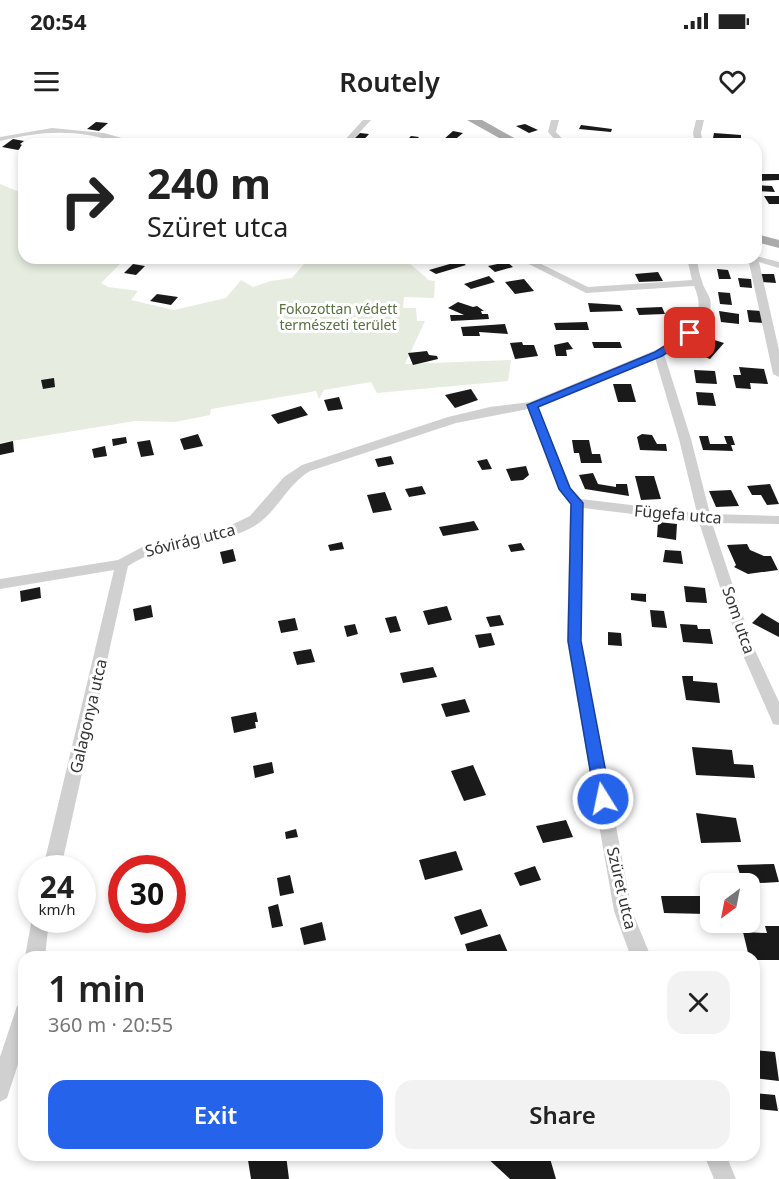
<!DOCTYPE html>
<html lang="en">
<head>
<meta charset="utf-8">
<style>
  :root { --surface:#fff; --page:#f2f2f2; --text:#222; --muted:#767676; --accent:#2563eb }
  body { margin:0; font-family:"Noto Sans",sans-serif; background:var(--page); color:var(--text); height:100vh; display:flex; flex-direction:column; font-size:22px; white-space:nowrap }
  * { box-sizing:border-box; margin:0 }
  p { font-size:20px; color:var(--muted) }
  .icon { flex:none; width:33px; height:33px; fill:none; stroke:currentColor; stroke-width:2; stroke-linecap:round; stroke-linejoin:round }
  .map { position:relative; flex:1; overflow:hidden }
  .sheet { position:absolute; left:18px; top:831px; width:742px; height:210px; display:flex; flex-direction:column; background:var(--surface); border-radius:18px; box-shadow:0 3px 9px #0003 }
  .sheet>* { flex:none }
  .banner { position:absolute; left:18px; top:18px; width:744px; height:126px; border-radius:18px; box-shadow:0 3px 9px #0003; background:#fff; color:var(--text); overflow:hidden }
  .needle { width:39px; rotate:212deg }
  .buttons { position:absolute; left:700px; top:753px; display:grid; gap:12px }
  .buttons a { display:grid; place-items:center; width:60px; height:60px; border-radius:12px; background:var(--surface); box-shadow:0 3px 9px #0003; font-size:30px }
  .speed { position:absolute; left:18px; top:735px; display:flex; gap:12px; font-size:30px; font-weight:700; text-align:center }
  .speed>* { display:grid; place-content:center; width:78px; height:78px; border-radius:50%; background:var(--surface); box-shadow:0 3px 9px #0003; line-height:1 }
  .speed small { font-size:15px; font-weight:400 }
  .speed .limit { border:9px solid #d22; background:#fff; color:#111 }
  .pin { position:absolute; display:grid; place-items:center; width:51px; height:51px; color:#fff; margin:-26px; border-radius:12px; box-shadow:0 3px 9px #0006 }
  .me { position:absolute; width:66px; margin:-33px; rotate:350deg; stroke-linejoin:round; filter:drop-shadow(0 0 4px #0008) }
  .turn { display:flex; align-items:center; gap:21px; height:126px; padding:0 30px; font-size:27px }
  .turn .icon { width:78px; height:78px; stroke-width:2.5 }
  .turn b { display:block; font-size:42px; line-height:51px }
  .round { display:grid; place-items:center; flex:none; width:63px; height:63px; border-radius:18px; background:var(--page) }
  .overview { display:flex; align-items:center; justify-content:space-between; height:102px; padding:0 30px }
  h1 { font-size:36px; font-weight:600; line-height:45px }
  .primary-button { display:flex; gap:12px; margin-top:auto; padding:12px 30px }
  .primary-button a { flex:1; height:69px; border-radius:18px; background:var(--accent); color:#fff; font-size:24px; font-weight:600; line-height:69px; text-align:center }
  .primary-button a+a { background:var(--page); color:var(--text) }
  .status { display:flex; justify-content:space-between; align-items:center; height:42px; padding:0 30px; background:var(--surface); direction:ltr }
  .status svg { height:16px; fill:currentColor }
  header { display:flex; justify-content:space-between; align-items:center; height:78px; padding:0 30px; background:var(--surface); font-size:27px; font-weight:600 }
  .map>svg:first-child { display:block }
  .green { fill:#e6ecdf }
  .building { fill:#1a1a1a }
  .lines { fill:none; stroke-linecap:round; stroke-linejoin:round }
  .street { fill:#d0d0d0; fill-rule:evenodd }
  .primary { fill:#ababab; fill-rule:evenodd }
  .route { fill:#2563eb; stroke:#184099; stroke-width:1.5 }
  .labels { text-anchor:middle; dominant-baseline:central; stroke-width:6; stroke-linejoin:round; paint-order:stroke }
  .far-park-label { font-size:14px; fill:#56703f; stroke:#fff }
  .street-label { font-size:16px; fill:#333; stroke:#fff }
</style>
</head>
<body>
<div class="status"><b>20:54</b><svg viewBox="0 0 49 12"><path d="M0 12V9h3v3zM5 12V6h3v6zM10 12V3h3v9zM15 12V0h3v12zM26 1h20v11H26zM47 4h2v5h-2z"/></svg></div>
<header><svg class="icon" aria-label="menu" viewBox="0 0 24 24"><path d="M4 6h16M4 12h16M4 18h16"/></svg>Routely<svg class="icon" aria-label="heart" viewBox="0 0 24 24"><path d="M12 20l-8-8c-3-5 5-10 8-4 3-6 11-1 8 4z"/></svg></header>
<div class="map">
<svg width="779" height="1059" viewBox="0 0 779 1059">
  <rect width="100%" height="100%" fill="#fff"/>
  <path class="green" d="M0,64L24,74V138H126L101,163L108,167L138,171L131,180L174,190L226,178L241,160L253,167L271,161L292,158L309,138H405C411,147 421,151 428,160L435,161L434,178L404,177L403,188H416L417,201H425L405,244L511,240L508,261L377,273L371,262L324,270L319,279L316,271L211,289L210,295L175,302L135,301L0,323Z"/>
  <path class="building" d="M96,2L108,3L99,11L87,9Z
    M525,4L538,10L529,13L516,6Z
    M581,5L612,9L611,12L579,9Z
    M453,11L463,13L452,22L443,20Z
    M360,13L369,14L360,24L351,22Z
    M714,13L741,15V21L755,22V24H733V20L713,18Z
    M411,16L419,17L413,24H394L397,20L406,21Z
    M13,19L24,21L20,24L24,26L18,30L2,27Z
    M756,54H779V60L759,61Z
    M756,65L772,66L775,72L756,71Z
    M764,76H779V84H769Z
    M460,141L466,145L436,154L429,150Z
    M507,142L513,147L495,152L488,146Z
    M133,144L145,146L136,155L124,153Z
    M717,149L728,150L731,159H719Z
    M658,152L663,161L639,162L635,154Z
    M760,154H774L776,163L762,162Z
    M489,156L495,162L471,169L464,164Z
    M738,158L751,159L752,168L740,167Z
    M524,159L534,171L515,174L505,162Z
    M718,172L730,173L732,185L720,184Z
    M157,174L178,177L171,185L150,181Z
    M458,182L473,187L477,186L484,191H481L482,194H488L489,199L451,201L450,195H464L448,188Z
    M588,183L620,185L623,191L590,192Z
    M662,187L665,194L639,195L636,188Z
    M747,190L762,191L764,203L749,202Z
    M719,191L739,194V204L721,202Z
    M587,202L589,210H556L554,203Z
    M505,204L508,214L479,212L480,216H463L461,207Z
    M705,217L724,223L710,239L692,232Z
    M522,222L523,225H534L538,236L515,239L510,223Z
    M568,222L573,229L566,230L567,236H556L554,225Z
    M592,222H620L622,228H594Z
    M427,231L429,235L437,236L438,239L413,245L408,233Z
    M739,247L764,249L768,264L750,263L751,269L736,268L733,255H741Z
    M694,250L715,251L717,264L696,263Z
    M54,258L55,267L43,269L41,260Z
    M613,264H631L636,282H618Z
    M471,269L478,280L455,288L445,275Z
    M696,272L713,273L716,286L698,285Z
    M339,277L343,289L328,291L324,280Z
    M301,286L308,295L278,304L271,295Z
    M198,314L203,326L184,330L180,319Z
    M642,314L652,315L657,324H666L667,331L640,330L637,317Z
    M699,316H708L710,324H727L724,316H732L735,325H731L733,331L703,330Z
    M126,317L127,323L113,326L112,319Z
    M150,320L154,335L141,337L137,322Z
    M572,320H589L592,334H600L602,343H581L579,333H574Z
    M13,321L14,332L0,335V324Z
    M105,326L107,336L94,338L92,329Z
    M391,336L394,344L378,347L375,339Z
    M487,339L492,349L482,350L477,341Z
    M526,346L529,355L523,360L511,361L506,349Z
    M593,353L598,364L616,367V364H627L629,376L585,369L579,355Z
    M635,356H654L661,379L641,380Z
    M770,364L779,384L767,385L761,375H752L747,366Z
    M422,366L426,374L409,377L405,369Z
    M731,370L739,386L716,387L709,371Z
    M385,372L392,390L373,393L367,375Z
    M474,401L479,410L443,416L439,407Z
    M658,402L677,404L676,420L657,417Z
    M342,422L344,429L330,431L328,425Z
    M521,423L525,430L511,432L508,425Z
    M747,424L750,430L764,436H771L778,450L748,454L734,447L736,445L727,425Z
    M233,429L236,441L223,444L220,432Z
    M665,430L681,431L683,444L663,442Z
    M684,466L705,468L707,483L686,482Z
    M40,467L41,478L21,482L20,471Z
    M631,473L646,474V482L631,480Z
    M151,485L153,497L135,501L133,489Z
    M447,486L452,500L428,505L423,491Z
    M650,490L664,491L667,508L652,507Z
    M762,493L779,503V517L752,503Z
    M500,495L504,505L490,507L486,497Z
    M396,496L401,511L390,513L385,498Z
    M295,498L298,510L281,513L278,501Z
    M355,504L358,514L347,517L344,506Z
    M680,504L697,505L698,509H710L713,524L683,522Z
    M608,512L621,513L622,526L608,525Z
    M491,513L495,525L479,528L475,515Z
    M311,529L315,542L297,545L293,532Z
    M433,547L437,557L403,563L400,553Z
    M682,556H693V561L717,563L720,583L686,580Z
    M465,579L470,592L446,597L441,584Z
    M256,592L258,602H255L256,608L234,613L231,597Z
    M692,627L732,630L734,644L753,645L755,658L696,655Z
    M272,642L274,653L255,658L253,646Z
    M473,645L486,675L464,681L451,651Z
    M696,693L736,698L741,722L701,723Z
    M566,700L573,717L543,723L536,706Z
    M296,709L298,717L286,719L285,712Z
    M456,731L463,750L425,760L419,740Z
    M774,744L779,762L743,764L737,745Z
    M535,746L541,760L520,766L514,753Z
    M290,755L294,773L280,776L277,758Z
    M661,776H703L707,794L664,793Z
    M278,784L283,806L272,808L268,787Z
    M481,789L488,806L461,815L454,797Z
    M322,802L326,820L304,825L300,808Z
    M765,806H779V840H754V837H749L743,812L767,813Z
    M500,814L509,835L469,837L465,824Z
    M754,930L775,932L779,961L754,958Z
    M755,973L775,975L778,991L758,989Z
    M268,1035H286L289,1059H251L248,1040Z
    M484,1035H549L556,1059H510Z"/>
  <g class="lines">
    <path class="street" d="M363,0H371L349,24H341Z
      M551,0H559L556,12L567,24H559L548,12Z
      M696,0H704L701,13L703,24H695L693,13Z
      M52,8L104,13L143,24C124,24 106,18 88,15C57,10 30,14 0,21V17Z
      M756,136L779,142V148L759,142L779,230V257L773,254L748,138H756Z
      M231,138H252C247,142 236,142 231,138Z
      M517,138H529L588,167L692,160L687,138H697C698,146 699,154 702,161C703,167 708,173 710,179C716,203 683,226 664,234L691,319L710,394L779,396V404L712,403L753,526L779,582V605L773,604L771,599L739,526L699,402L583,388L581,521L632,791L651,837H631L614,791L567,521L570,384L559,369L528,289L456,303L310,351C286,365 276,395 251,408C212,428 166,421 128,446L61,748H43L114,450L0,469V459L118,440L146,425L227,407L250,396L284,357L302,345L448,297L490,287L530,282L668,225C691,207 707,196 694,166L586,173ZM655,238L679,319L697,393L581,379L571,368L538,287Z
      M32,798L49,800L45,837H25Z
      M24,883V926L7,978L0,982V937L17,886Z
      M704,1035H726L736,1059H714Z"/>
    <path class="primary" d="M467,0H482L525,24H510Z
      M756,114L779,120V128L756,122Z"/>
  </g>
  <path class="route" d="M690,210L694,211V215L662,236L538,287L570,368L583,383L581,521L611,679L603,685L595,679L568,521L571,384L559,369L527,285L655,232Z"/>
  <g class="labels">
    <g class="far-park-label">
      <text x="338" y="188">Fokozottan védett<tspan x="338" dy="16">természeti terület</tspan></text>
    </g>
    <g class="street-label">
      <text transform="translate(678 394) rotate(5)">Fügefa utca</text>
      <text transform="translate(190 420) rotate(-14)">Sóvirág utca</text>
      <text transform="translate(739 500) rotate(71)">Som utca</text>
      <text transform="translate(88 596) rotate(-77)">Galagonya utca</text>
      <text transform="translate(622 768) rotate(77)">Szüret utca</text>
    </g>
  </g>
</svg>
<div class="buttons">
<a><svg class="needle" viewBox="-14 -14 28 28"><path d="M0-13l5 13h-10z" fill="#e53935"/><path d="M0 13l5-13h-10z" fill="#767676"/></svg></a>
</div>
<div class="speed"><div>24<small>km/h</small></div><div class="limit">30</div></div>
<div class="pin" style="left:690px;top:213px;background:#d93025"><svg class="icon" aria-label="arrive" viewBox="0 0 24 24"><path d="M6 21V4h12l-3 4 3 4H6"/></svg></div>
<svg class="me" style="left:603px;top:679px" viewBox="-20 -20 40 40"><circle r="17" fill="#2563eb" stroke="#fff" stroke-width="3"/><path d="M0-11L8 9 0 5-8 9z" fill="#fff"/></svg>
<div class="banner">
<div class="turn"><svg class="icon" aria-label="right" viewBox="0 0 24 24"><path d="M7 20v-9h11M14 6l5 5-5 5"/></svg><div><b>240 m</b>Szüret utca</div></div>
</div>
<section class="sheet">
<div class="overview"><div><h1>1 min</h1><p>360 m · 20:55</p></div><a class="round"><svg class="icon" aria-label="close" viewBox="0 0 24 24"><path d="M6 6l12 12M18 6L6 18"/></svg></a></div>
<div class="primary-button"><a>Exit</a><a>Share</a></div>
</section>
</div>
</body>
</html>
